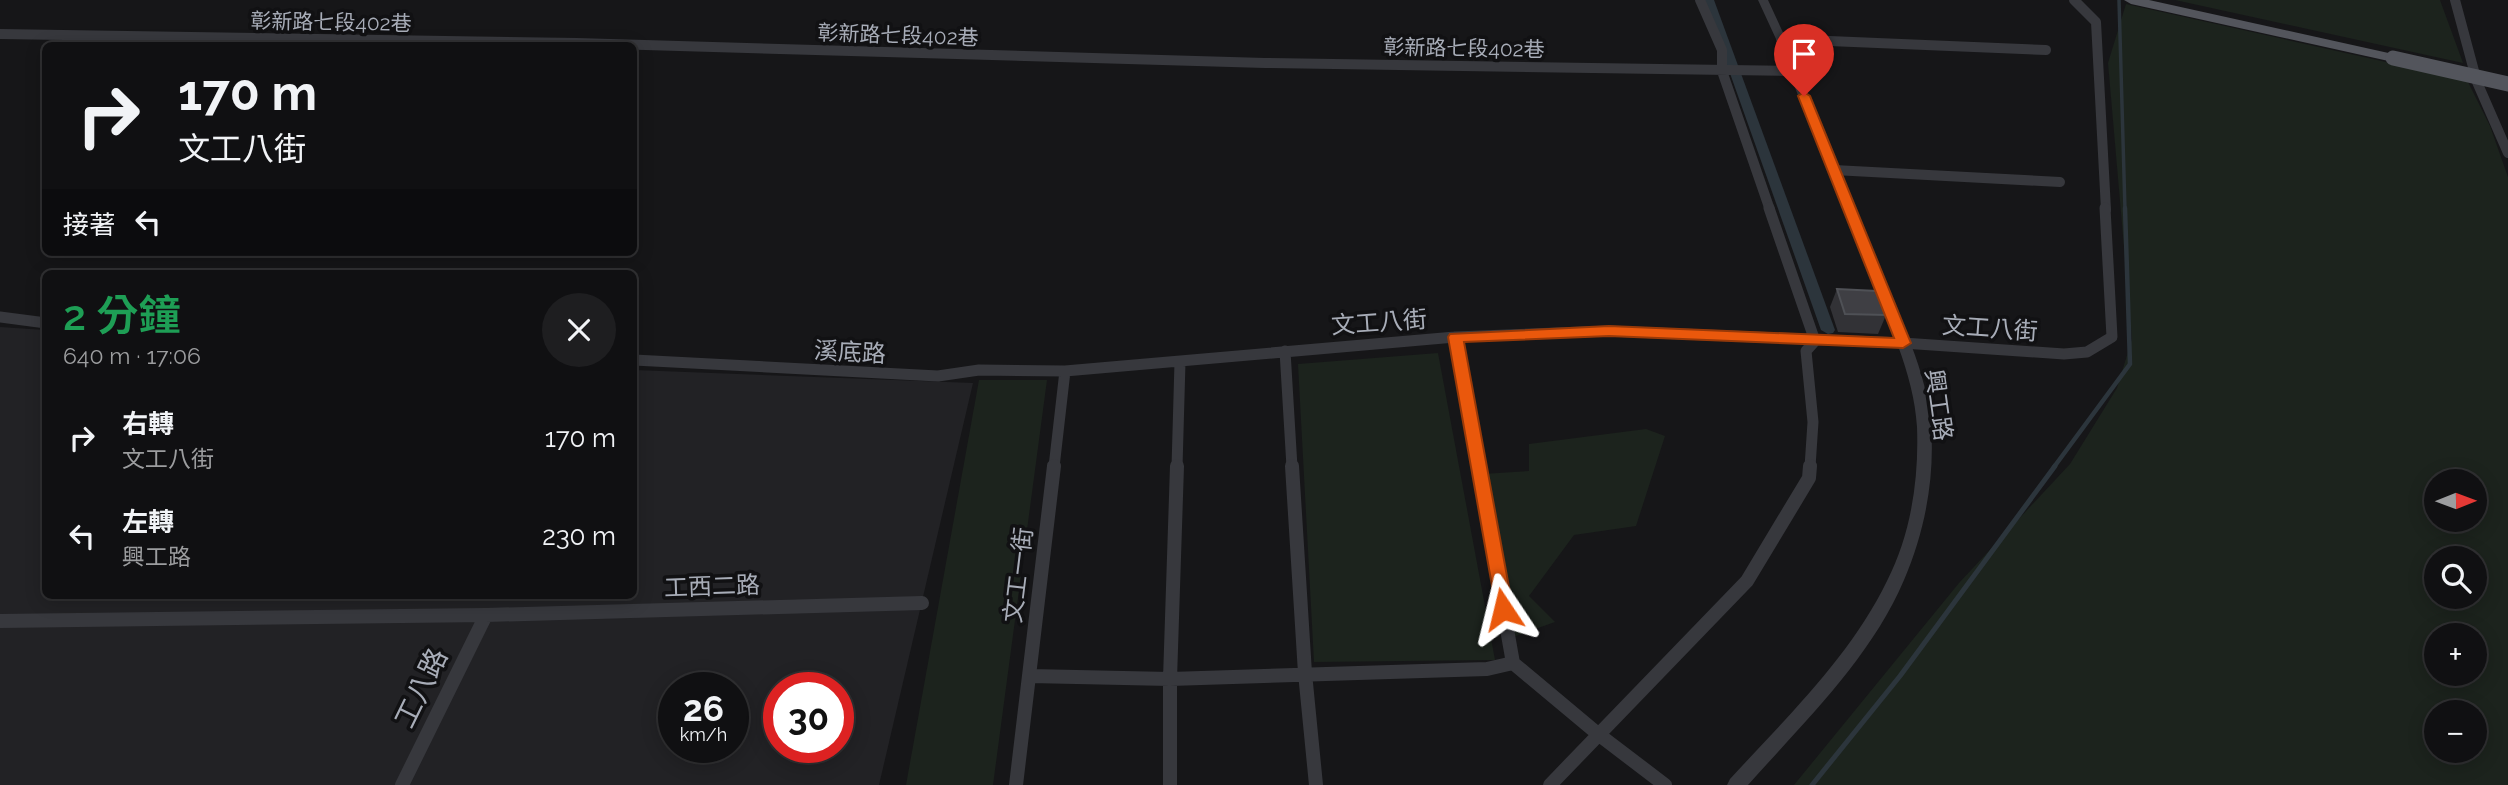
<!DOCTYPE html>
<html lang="zh-TW">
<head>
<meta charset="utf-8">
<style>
  :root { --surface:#101012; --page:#1e1e20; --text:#f1f3f6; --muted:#9c9d9f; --line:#303032 }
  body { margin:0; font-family:Raleway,"Noto Sans TC",sans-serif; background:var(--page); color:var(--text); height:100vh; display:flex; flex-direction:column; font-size:26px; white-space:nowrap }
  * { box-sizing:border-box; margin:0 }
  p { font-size:23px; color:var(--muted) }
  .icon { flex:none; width:38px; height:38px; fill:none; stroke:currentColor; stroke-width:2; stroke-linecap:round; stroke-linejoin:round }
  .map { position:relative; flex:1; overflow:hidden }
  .details { position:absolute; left:42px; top:270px; width:595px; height:329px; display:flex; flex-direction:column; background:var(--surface); border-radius:10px; box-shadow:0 4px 18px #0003,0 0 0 2px var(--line) }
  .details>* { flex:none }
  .hud { position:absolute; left:42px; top:42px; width:595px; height:214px; border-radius:10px; box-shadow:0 4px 18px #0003,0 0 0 2px var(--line); background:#101012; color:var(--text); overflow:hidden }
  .needle { width:46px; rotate:89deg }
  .tools { position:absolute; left:2424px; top:469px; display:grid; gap:14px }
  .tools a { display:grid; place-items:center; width:63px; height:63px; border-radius:50%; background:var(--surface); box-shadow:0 4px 18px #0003,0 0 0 2px var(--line); font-size:35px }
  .speed { position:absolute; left:658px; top:672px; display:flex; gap:14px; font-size:35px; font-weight:700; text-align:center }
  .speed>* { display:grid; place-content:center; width:91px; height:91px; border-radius:50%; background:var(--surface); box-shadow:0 4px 18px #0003,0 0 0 2px var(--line); line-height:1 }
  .speed small { font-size:18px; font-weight:400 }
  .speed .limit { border:10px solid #d22; background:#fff; color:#111 }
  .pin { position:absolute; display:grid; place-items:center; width:60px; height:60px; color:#fff; margin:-72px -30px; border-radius:50% 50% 50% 0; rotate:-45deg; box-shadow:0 0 7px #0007 }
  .pin .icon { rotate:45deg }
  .me { position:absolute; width:77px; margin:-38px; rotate:350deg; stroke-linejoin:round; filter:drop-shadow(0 0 5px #0008) }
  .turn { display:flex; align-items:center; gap:24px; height:147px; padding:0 21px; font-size:32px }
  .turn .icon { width:91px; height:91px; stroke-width:2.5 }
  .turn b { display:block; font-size:49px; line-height:60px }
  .then { display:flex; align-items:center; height:66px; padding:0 21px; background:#0003; gap:14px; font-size:26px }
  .round { display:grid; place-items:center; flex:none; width:74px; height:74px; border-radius:37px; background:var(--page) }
  .summary { display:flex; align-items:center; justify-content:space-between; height:119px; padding:0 21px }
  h1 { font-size:42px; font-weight:600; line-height:52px; color:#1e9e55 }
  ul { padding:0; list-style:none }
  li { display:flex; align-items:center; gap:21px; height:98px; padding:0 21px }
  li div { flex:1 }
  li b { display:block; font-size:26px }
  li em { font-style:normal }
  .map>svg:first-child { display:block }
  .built { fill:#222225; fill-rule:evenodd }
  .green { fill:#1c231d; fill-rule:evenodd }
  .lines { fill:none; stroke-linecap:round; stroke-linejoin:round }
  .stream-far2 { stroke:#2c353c; stroke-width:3.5 }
  .stream-far1 { stroke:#2c353c; stroke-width:4.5 }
  .stream { stroke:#2c353c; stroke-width:5 }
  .canal { fill:#2c353c; fill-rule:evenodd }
  .minor-far2 { stroke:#37383d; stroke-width:10 }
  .minor-far1 { stroke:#37383d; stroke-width:11 }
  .minor { stroke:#37383d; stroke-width:14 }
  .tertiary { fill:#37383d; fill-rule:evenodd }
  .primary { fill:#53555c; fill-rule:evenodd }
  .primary-bridge { stroke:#53555c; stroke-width:15 }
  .wall { fill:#323236 }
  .building { fill:#3f3f44; stroke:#4f5156; stroke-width:2 }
  .route { fill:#ea580c; stroke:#983908; stroke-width:2 }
  .labels { text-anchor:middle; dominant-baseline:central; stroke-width:7; stroke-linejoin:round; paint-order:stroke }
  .far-street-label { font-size:21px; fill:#a8adb8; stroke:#111113 }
  .street-label { font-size:24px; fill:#a8adb8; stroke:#111113 }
  .near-street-label { font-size:28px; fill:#a8adb8; stroke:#111113 }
</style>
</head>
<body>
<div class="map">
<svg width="2508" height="785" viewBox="0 0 2508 785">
  <rect width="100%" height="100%" fill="#161618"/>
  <path class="built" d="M0,327L45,330L46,595H634V370L973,383L879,785H0ZM674,688H733V747H674ZM779,688H838V747H779Z"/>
  <path class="green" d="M2175,0H2440L2463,63Z
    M2126,4L2467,80L2490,126L2508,177V785H1794L1959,583L2070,464L2117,388L2132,339L2108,63ZM2436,481H2474V520H2436ZM2436,558H2474V597H2436ZM2436,635H2474V674H2436ZM2436,712H2474V751H2436Z
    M100,40H237L230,46H94Z
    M1438,353L1495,660L1314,662L1298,364Z
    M979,380H1047L993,785H906Z
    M1646,429L1665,436L1636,526L1574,535L1529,596L1555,622L1513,637L1483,474L1529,471V444Z"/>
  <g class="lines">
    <path class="stream-far2" d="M2119,0L2125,210"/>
    <path class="stream-far1" d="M2054,467L2130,364L2125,208"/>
    <path class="stream" d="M1812,785L1900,676L2055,466"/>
    <path class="canal" d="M1704,0H1714L1835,330L1833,333L1828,334L1821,330Z"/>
    <path class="minor-far2" d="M1700,0L1722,50V71L1770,210
      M2074,0L2096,22L2106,210
      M2455,0L2477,82L2508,153
      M0,34L577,43L1265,63L1794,71
      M1781,39L2046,50
      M1834,170L2060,182"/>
    <path class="minor-far1" d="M1769,208L1815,341L1806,351L1813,422L1810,467
      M0,317L46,323
      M1455,337L1478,467
      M1285,351L1292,467
      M634,360L938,376L979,370L1065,371L1455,337L1609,331L1903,343L2064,354L2087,352L2112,337L2105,208
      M1054,467L1065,371
      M1177,467L1180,362"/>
    <path class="minor" d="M1292,466L1305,673L1316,785
      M1478,466L1513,663L1598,734L1665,785
      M0,621L486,615L922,603
      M1030,676L1170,679L1487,669L1513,663
      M402,785L486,615
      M1016,785L1054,466
      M1170,785V679L1177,466
      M1550,785L1747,581L1809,478L1810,466"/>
    <path class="tertiary" d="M1758,0H1768L1786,39C1817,116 1849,193 1880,269C1900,319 1927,371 1931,425C1935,478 1925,531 1904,580C1871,658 1804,722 1748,785H1727L1730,779C1786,718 1850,657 1887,581C1911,534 1919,479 1917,427C1914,373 1887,320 1868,270C1837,193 1806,116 1776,39Z"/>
    <path class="primary" d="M2124,0H2149L2393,54L2400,58L2393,62L2131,4Z"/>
    <path class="primary-bridge" d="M2393,58L2508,84"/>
  </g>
  <path class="wall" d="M1837,289L1886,315L1878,334L1838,332L1830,307Z"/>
  <path class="building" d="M1837,289L1877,291L1886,315L1845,314Z"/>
  <path class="route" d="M1804,92L1810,96L1911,343L1903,348L1609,336L1464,342L1513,609L1510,614L1503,616L1497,614L1448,337L1450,334L1609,326L1894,338L1798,96Z"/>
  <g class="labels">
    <g class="far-street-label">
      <text transform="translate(331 22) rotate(1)">彰新路七段402巷</text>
      <text transform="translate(898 35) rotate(2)">彰新路七段402巷</text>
      <text transform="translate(1464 48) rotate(1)">彰新路七段402巷</text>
    </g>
    <g class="street-label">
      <text transform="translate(1379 322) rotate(-4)">文工八街</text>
      <text transform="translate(1990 328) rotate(4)">文工八街</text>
      <text transform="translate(850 352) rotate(3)">溪底路</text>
      <text transform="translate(1939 405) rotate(82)">興工路</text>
      <text transform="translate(1018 575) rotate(-83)">文工一街</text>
      <text transform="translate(712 586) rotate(-2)">工西二路</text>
    </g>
    <g class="near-street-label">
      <text transform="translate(421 688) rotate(-64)">工八路</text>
    </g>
  </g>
</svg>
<div class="tools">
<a><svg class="needle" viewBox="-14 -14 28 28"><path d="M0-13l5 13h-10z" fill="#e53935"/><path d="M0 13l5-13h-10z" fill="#9c9d9f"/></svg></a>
<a><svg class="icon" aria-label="search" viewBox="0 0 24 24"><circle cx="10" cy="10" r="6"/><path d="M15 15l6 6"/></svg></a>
<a>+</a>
<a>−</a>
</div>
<div class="speed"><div>26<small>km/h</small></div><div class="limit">30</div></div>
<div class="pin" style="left:1804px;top:96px;background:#d93025"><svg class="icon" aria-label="arrive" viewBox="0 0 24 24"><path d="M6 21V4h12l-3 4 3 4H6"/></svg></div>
<svg class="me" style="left:1503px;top:609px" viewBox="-20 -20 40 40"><path d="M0-17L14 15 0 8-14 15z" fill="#ea580c" stroke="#fff" stroke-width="4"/></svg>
<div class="hud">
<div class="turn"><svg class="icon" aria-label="right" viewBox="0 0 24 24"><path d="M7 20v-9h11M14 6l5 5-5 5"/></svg><div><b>170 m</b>文工八街</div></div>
<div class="then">接著<svg class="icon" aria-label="left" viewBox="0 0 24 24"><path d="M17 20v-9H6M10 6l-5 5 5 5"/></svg></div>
</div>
<section class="details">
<div class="summary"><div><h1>2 分鐘</h1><p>640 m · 17:06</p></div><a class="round"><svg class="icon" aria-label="close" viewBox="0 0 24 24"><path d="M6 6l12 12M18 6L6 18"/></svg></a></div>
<ul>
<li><svg class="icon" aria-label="right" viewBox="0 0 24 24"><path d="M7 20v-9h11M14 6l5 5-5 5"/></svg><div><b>右轉</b><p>文工八街</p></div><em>170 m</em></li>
<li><svg class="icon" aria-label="left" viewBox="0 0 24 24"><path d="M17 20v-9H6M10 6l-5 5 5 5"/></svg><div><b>左轉</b><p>興工路</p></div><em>230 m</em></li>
</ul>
</section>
</div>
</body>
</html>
